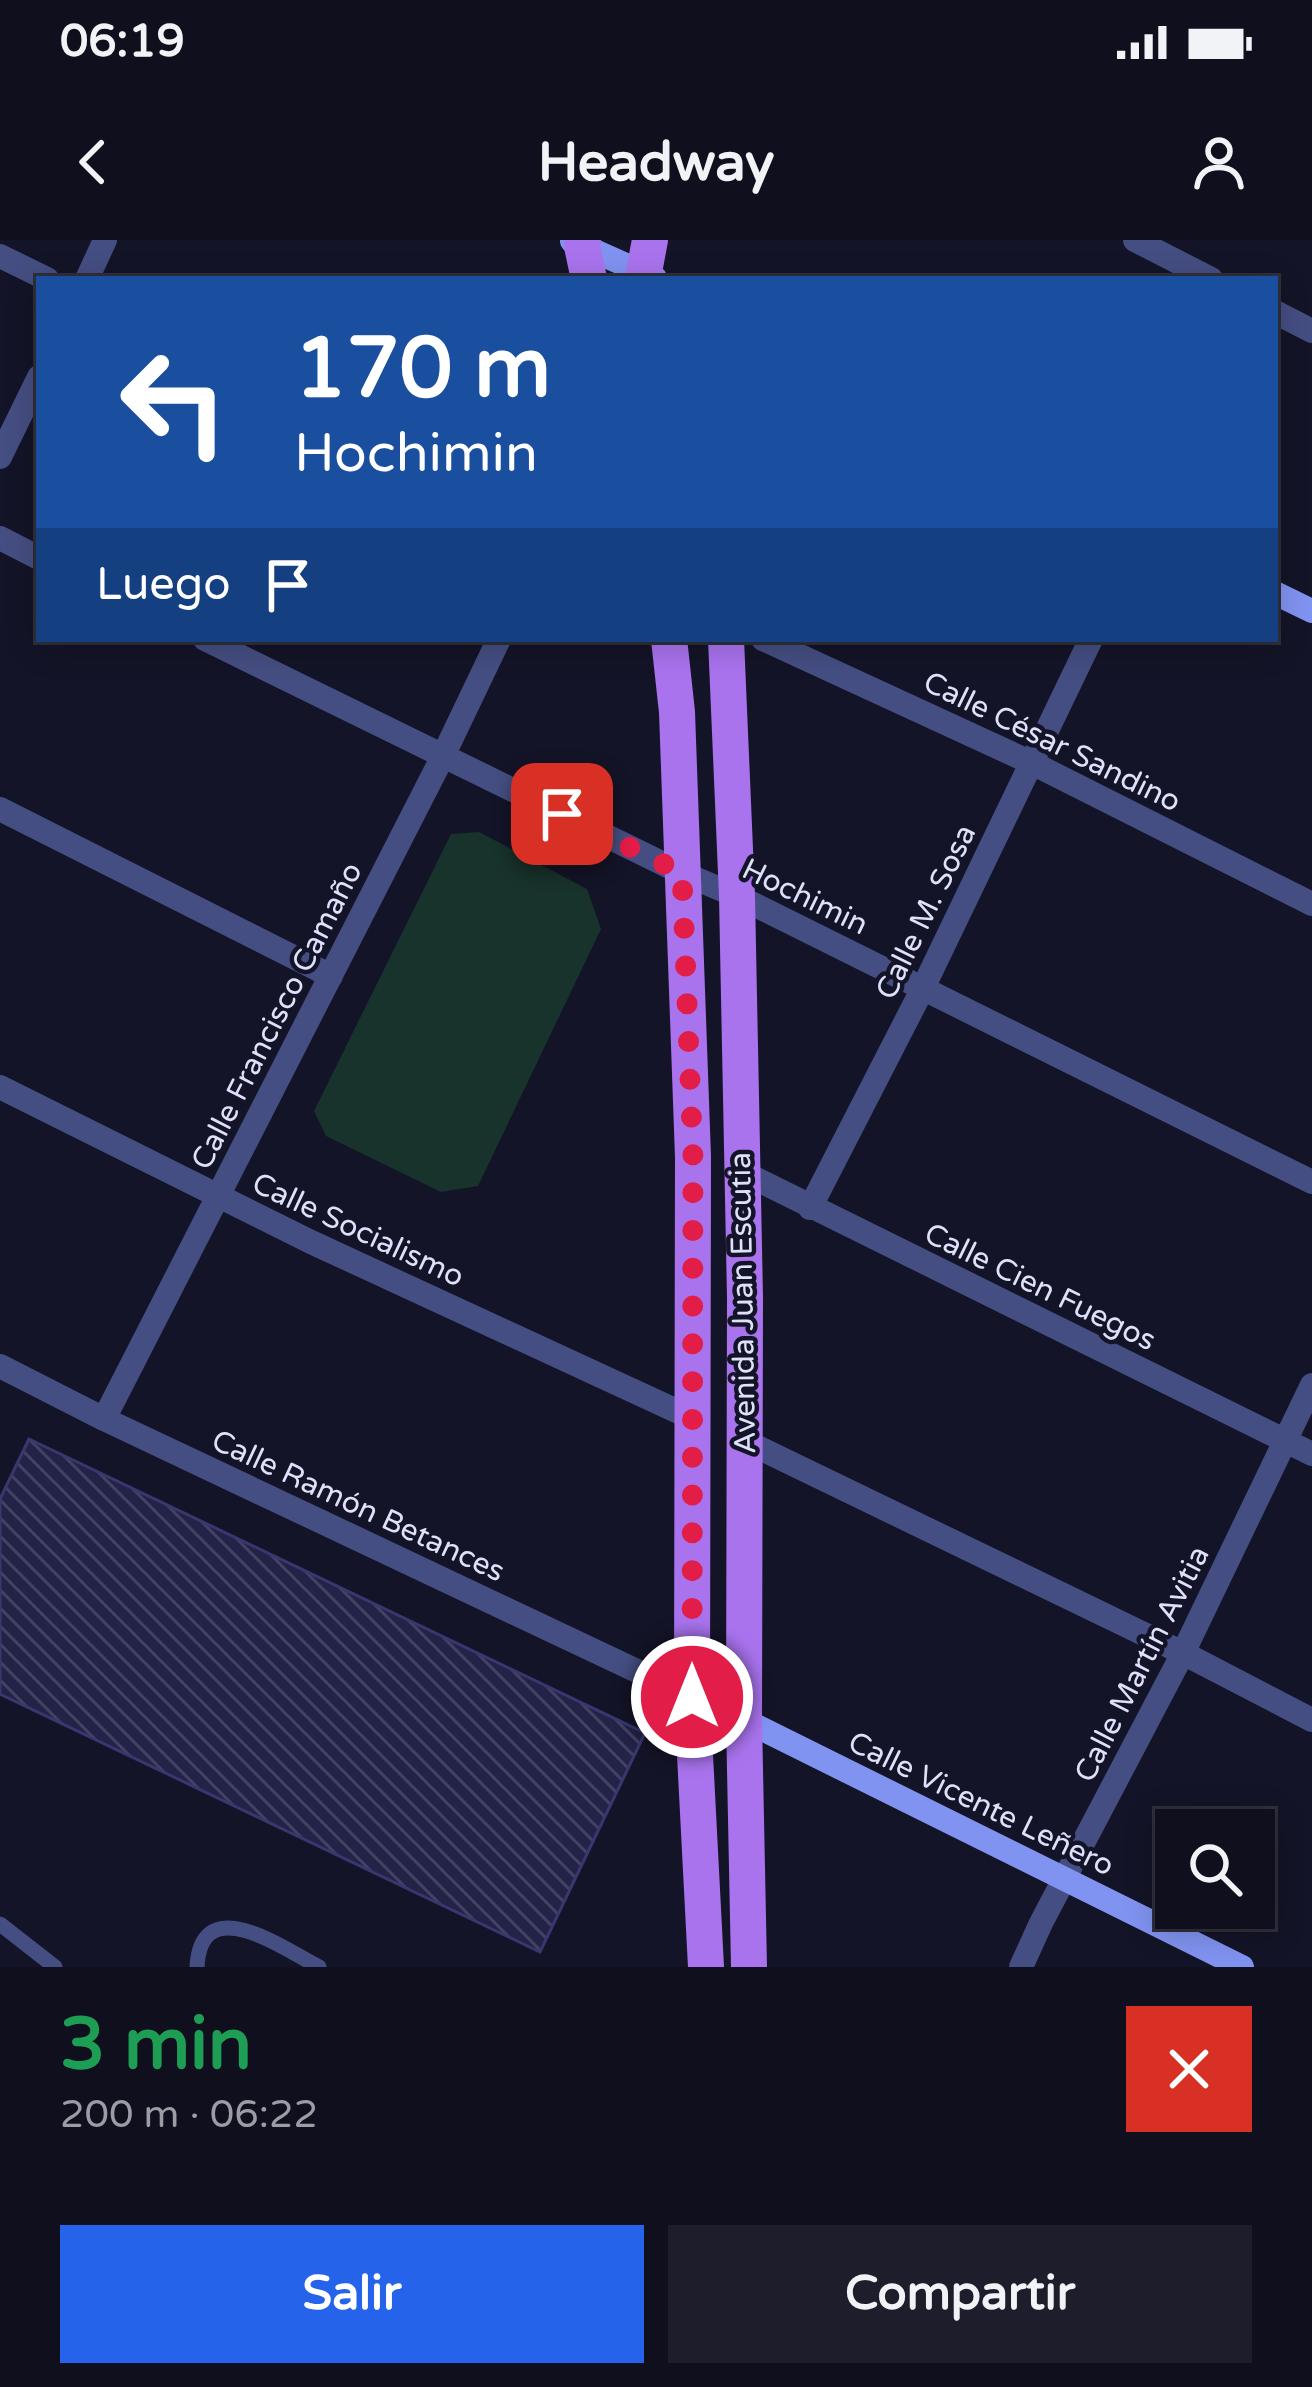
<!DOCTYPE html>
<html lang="es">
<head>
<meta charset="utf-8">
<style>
  :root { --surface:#0f0f1e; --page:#1d1d2b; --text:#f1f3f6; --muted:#9b9ca4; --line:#2f2f3c; --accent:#2563eb }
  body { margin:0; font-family:"Varela Round",sans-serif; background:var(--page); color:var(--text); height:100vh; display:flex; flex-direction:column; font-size:45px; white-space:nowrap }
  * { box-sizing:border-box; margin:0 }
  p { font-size:39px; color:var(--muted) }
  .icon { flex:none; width:66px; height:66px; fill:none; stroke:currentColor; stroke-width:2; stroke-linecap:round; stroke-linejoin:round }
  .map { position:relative; height:1727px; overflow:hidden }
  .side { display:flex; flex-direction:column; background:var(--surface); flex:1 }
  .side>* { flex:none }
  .banner { position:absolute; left:36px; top:36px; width:1242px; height:366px; border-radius:0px; box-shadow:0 6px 30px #0003,0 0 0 3px var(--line); background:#1a4fa0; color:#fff; overflow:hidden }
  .tools { position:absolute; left:1155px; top:1569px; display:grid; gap:24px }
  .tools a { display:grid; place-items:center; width:120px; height:120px; border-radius:0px; background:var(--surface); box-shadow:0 6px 30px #0003,0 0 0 3px var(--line); font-size:60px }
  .pin { position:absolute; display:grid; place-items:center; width:102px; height:102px; color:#fff; margin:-51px; border-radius:24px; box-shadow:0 6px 18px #0006 }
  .me { position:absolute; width:132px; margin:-66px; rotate:0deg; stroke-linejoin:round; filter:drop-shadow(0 0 9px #0008) }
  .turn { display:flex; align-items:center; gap:42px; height:252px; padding:0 60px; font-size:54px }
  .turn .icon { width:156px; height:156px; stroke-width:2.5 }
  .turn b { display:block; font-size:84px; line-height:102px }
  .then { display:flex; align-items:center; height:114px; padding:0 60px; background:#0003; gap:24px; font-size:45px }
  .round { display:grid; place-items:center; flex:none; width:126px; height:126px; border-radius:0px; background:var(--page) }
  .overview { display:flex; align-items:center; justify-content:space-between; height:204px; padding:0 60px }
  h1 { font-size:72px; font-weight:700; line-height:90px; color:#1e9e55 }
  .button { display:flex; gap:24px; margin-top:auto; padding:24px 60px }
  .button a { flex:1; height:138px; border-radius:0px; background:var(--accent); color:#fff; font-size:48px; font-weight:700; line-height:138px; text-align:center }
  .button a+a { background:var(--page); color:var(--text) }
  .status { display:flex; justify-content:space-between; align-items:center; height:84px; padding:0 60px; background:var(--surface); direction:ltr }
  .status svg { height:33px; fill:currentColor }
  header { display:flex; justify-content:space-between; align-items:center; height:156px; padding:0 60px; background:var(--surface); font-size:54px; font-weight:700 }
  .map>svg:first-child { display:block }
  .grass { fill:#18322c }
  .building { fill:url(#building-back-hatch); stroke:#383770; stroke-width:3 }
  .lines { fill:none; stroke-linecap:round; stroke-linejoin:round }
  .lane { stroke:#454e82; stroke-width:15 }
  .street { stroke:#454e82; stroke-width:24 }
  .secondary { stroke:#8193f0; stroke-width:24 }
  .primary { stroke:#a973ee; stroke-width:36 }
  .route { stroke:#e11d48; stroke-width:21; stroke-dasharray:0 37.8 }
  .labels { text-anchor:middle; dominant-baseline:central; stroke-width:9; stroke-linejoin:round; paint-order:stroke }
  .street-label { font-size:30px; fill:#dfe1fb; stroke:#141428 }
</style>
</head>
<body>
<div class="status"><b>06:19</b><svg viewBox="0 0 49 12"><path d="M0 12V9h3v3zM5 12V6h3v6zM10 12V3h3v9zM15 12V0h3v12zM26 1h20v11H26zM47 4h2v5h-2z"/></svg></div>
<header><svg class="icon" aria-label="back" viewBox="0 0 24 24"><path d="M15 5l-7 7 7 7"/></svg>Headway<svg class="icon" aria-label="person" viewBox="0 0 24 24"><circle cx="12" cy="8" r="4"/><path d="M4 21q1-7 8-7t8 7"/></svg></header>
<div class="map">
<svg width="1312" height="1727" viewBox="0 0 1312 1727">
  <defs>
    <pattern id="building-back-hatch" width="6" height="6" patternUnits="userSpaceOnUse" patternTransform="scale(3)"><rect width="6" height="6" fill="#232247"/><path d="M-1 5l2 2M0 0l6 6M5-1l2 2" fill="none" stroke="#424262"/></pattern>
  </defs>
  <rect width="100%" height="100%" fill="#141428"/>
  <path class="grass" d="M479,592L587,649L601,689L478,946L441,952L326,896L314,871L451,594Z"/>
  <path class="building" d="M29,1199L645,1493L540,1712L0,1454V1259Z"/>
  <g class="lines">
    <path class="lane" d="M0,1684L55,1727
      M197,1727C201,1649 284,1709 319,1727"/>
    <path class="street" d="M1135,0L1211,39
      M0,16L47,39
      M87,39L105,0
      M1275,72L1312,91
      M0,217L39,137
      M0,298L39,318
      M205,399L682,633L737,656L1312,942
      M763,399L1032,523L1312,664
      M0,569L331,736
      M0,847L311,1002L694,1179
      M742,932L1312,1214
      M810,968L923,748L1091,399
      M0,1126L104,1179L692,1457
      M104,1179L443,516L499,399
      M745,1201L1183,1413L1312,1480
      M1021,1727L1041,1683L1183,1413L1312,1145"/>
    <path class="secondary" d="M572,1L655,38
      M1275,353L1312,371
      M692,1457L744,1480L1242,1727"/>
    <path class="primary" d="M583,0L582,6L589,39
      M645,39L644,32L650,0
      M669,399L677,472L693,917L692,1457L706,1727
      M726,399L737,656L745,1058L744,1480L749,1727"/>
  </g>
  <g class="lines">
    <path class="route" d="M562,574L682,633L693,917L692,1457"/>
  </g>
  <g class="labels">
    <g class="street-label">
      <text transform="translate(1052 502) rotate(26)">Calle César Sandino</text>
      <text transform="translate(805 657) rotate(26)">Hochimin</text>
      <text transform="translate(926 672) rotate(-64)">Calle M. Sosa</text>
      <text transform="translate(277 776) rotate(-63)">Calle Francisco Camaño</text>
      <text transform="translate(358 990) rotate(25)">Calle Socialismo</text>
      <text transform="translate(1040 1047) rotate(26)">Calle Cien Fuegos</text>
      <text transform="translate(743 1063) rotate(-91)">Avenida Juan Escutia</text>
      <text transform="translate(358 1266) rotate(25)">Calle Ramón Betances</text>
      <text transform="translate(1142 1424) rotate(-63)">Calle Martín Avitia</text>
      <text transform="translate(981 1564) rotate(26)">Calle Vicente Leñero</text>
    </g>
  </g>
</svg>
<div class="tools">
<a><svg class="icon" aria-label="search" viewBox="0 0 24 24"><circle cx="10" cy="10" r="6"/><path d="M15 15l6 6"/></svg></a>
</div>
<div class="pin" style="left:562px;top:574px;background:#d93025"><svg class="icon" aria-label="arrive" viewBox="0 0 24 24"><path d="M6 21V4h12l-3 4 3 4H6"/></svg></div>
<svg class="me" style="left:692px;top:1457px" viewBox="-20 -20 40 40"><circle r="17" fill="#e11d48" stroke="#fff" stroke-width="3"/><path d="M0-11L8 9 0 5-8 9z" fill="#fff"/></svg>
<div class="banner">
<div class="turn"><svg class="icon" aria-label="left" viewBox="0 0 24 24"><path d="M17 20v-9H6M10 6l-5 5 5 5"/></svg><div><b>170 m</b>Hochimin</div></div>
<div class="then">Luego<svg class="icon" aria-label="arrive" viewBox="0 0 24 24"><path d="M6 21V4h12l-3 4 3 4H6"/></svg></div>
</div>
</div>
<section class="side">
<div class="overview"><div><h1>3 min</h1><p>200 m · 06:22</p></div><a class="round" style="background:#d93025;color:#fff"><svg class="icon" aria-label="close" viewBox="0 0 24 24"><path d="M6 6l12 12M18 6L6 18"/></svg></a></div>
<div class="button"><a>Salir</a><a>Compartir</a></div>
</section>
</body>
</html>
